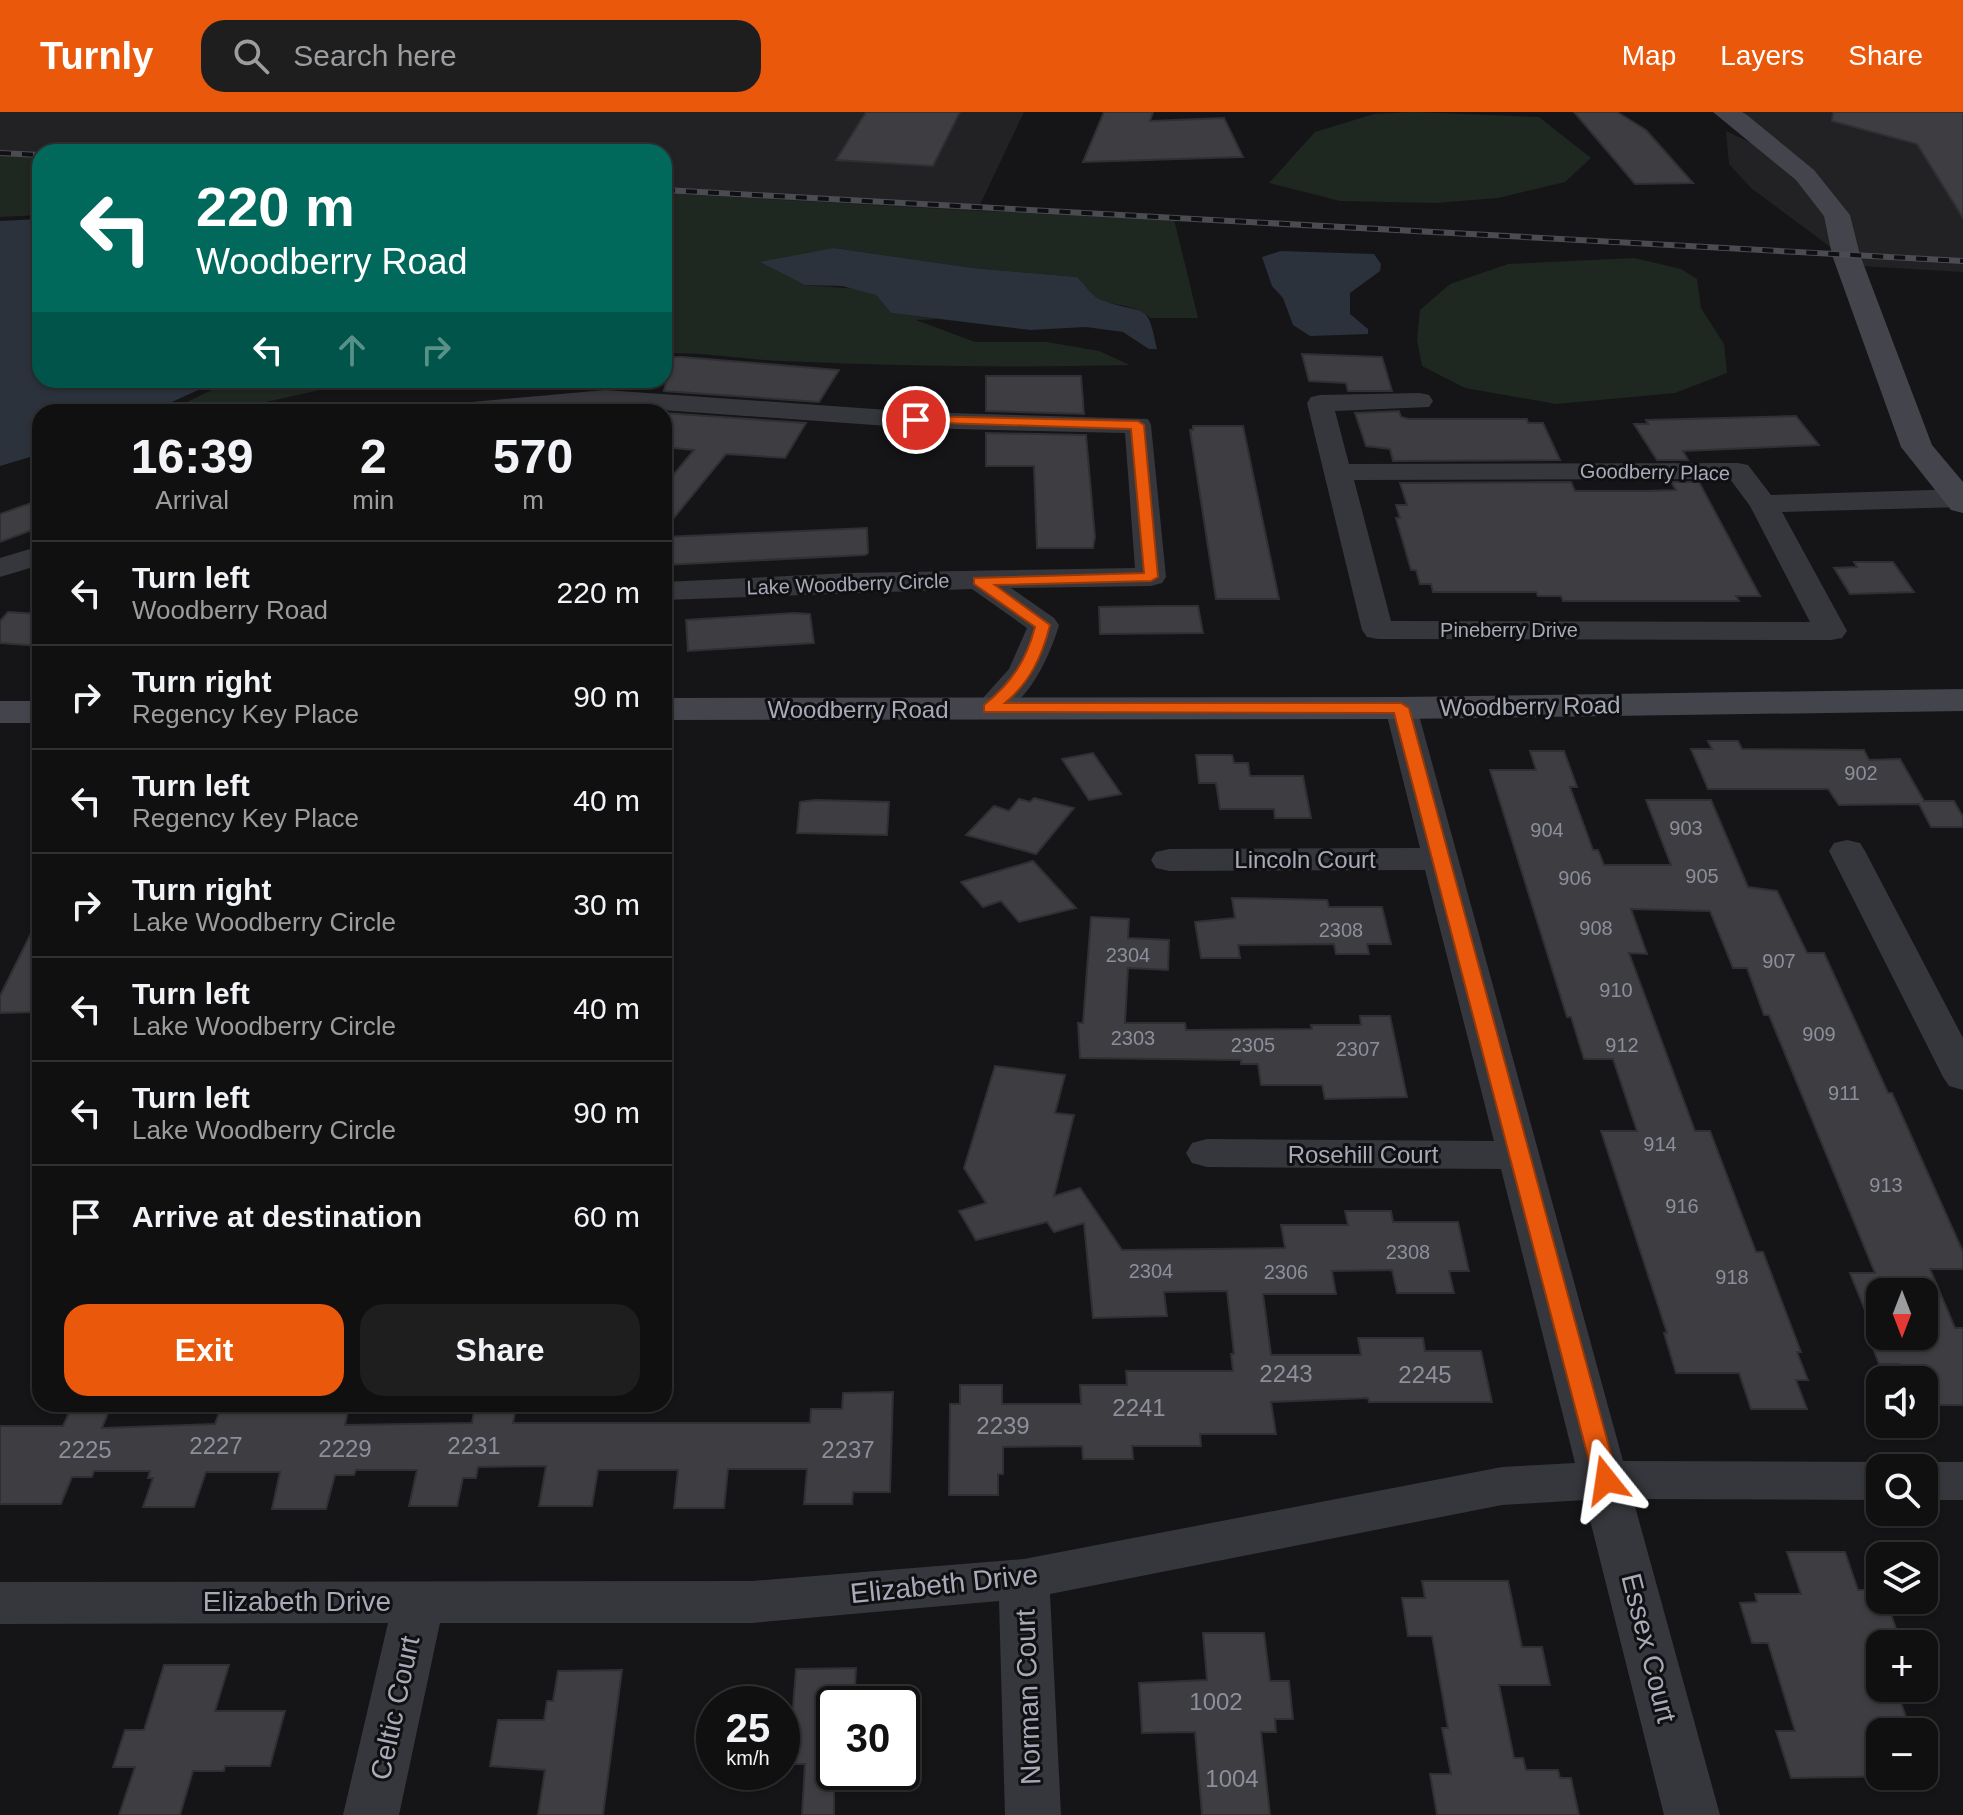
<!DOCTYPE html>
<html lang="en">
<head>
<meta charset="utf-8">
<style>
  :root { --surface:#101011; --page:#1e1e1f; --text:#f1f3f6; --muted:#9c9d9f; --line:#303031; --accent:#ea580c }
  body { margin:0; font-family:Arial,sans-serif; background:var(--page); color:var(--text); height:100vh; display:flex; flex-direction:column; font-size:30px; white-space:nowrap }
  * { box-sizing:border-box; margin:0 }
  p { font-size:26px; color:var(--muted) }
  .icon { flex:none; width:44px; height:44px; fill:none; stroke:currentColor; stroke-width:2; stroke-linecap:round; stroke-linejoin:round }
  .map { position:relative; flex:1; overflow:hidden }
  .side { position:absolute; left:32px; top:292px; width:640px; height:1008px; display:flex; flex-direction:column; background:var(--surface); border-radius:24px; box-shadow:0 2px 6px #0004,0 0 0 2px var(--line) }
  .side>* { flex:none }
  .hud { position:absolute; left:32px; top:32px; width:640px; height:244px; border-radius:24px; box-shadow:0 2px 6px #0004,0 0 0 2px var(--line); background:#00695c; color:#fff; overflow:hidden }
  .needle { width:52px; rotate:180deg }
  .fabs { position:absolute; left:1866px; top:1166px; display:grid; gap:16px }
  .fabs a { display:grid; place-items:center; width:72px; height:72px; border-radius:16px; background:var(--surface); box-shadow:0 2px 6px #0004,0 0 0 2px var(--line); font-size:40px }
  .speed { position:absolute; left:696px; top:1574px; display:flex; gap:16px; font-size:40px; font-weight:700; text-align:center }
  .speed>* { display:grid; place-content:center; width:104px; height:104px; border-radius:50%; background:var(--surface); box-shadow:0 2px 6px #0004,0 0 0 2px var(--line); line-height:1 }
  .speed small { font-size:20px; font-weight:400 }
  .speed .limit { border:4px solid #111; border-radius:12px; background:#fff; color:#111 }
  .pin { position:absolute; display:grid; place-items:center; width:68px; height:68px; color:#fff; margin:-34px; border:4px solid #fff; border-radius:50%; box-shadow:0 2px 8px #0007 }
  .me { position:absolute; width:88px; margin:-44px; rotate:345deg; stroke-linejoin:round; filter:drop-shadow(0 0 6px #0008) }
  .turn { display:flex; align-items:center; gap:28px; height:168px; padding:0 32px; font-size:36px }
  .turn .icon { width:104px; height:104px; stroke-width:2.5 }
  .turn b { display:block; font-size:56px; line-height:68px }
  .lanes { display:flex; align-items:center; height:76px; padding:0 32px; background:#0003; justify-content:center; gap:40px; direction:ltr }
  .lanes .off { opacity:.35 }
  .eta { display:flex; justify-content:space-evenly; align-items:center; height:136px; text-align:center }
  .eta b { font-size:48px; font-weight:600; line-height:56px }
  .primary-button { display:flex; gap:16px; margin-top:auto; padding:16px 32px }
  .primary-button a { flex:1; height:92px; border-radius:24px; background:var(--accent); color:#fff; font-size:32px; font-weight:600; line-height:92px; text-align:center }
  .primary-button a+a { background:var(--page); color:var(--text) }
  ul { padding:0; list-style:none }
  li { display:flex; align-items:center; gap:24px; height:104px; padding:0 32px; border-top:2px solid var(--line) }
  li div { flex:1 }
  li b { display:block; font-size:30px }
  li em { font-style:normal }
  header { display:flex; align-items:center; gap:48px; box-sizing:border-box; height:112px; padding:0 40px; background:var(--accent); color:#fff }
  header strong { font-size:38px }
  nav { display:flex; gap:44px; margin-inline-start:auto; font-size:28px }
  .search { width:560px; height:72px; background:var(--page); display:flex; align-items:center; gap:20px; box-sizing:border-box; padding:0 28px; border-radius:24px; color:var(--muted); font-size:30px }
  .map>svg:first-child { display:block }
  .built { fill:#222124 }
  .green { fill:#1f2721 }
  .water { fill:#2b323c }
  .building { fill:#3d3d42; stroke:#302f33; stroke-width:2; fill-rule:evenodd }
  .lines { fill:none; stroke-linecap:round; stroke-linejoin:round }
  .street { fill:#36373c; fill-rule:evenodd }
  .secondary { fill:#44454c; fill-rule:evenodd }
  .rail-casing { stroke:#4b4c53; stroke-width:6 }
  .rail { stroke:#101012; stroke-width:4; stroke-dasharray:11; stroke-linecap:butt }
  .route { fill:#ea580c; stroke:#983908; stroke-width:2 }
  .labels { text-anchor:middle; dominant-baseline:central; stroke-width:6; stroke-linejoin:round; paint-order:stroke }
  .far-street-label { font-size:20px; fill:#a7aab8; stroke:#101012 }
  .number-label { font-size:20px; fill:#8c8f9a }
  .street-label { font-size:24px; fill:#a7aab8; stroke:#101012 }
  .near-number-label { font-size:24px; fill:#8c8f9a }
  .near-street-label { font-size:28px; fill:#a7aab8; stroke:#101012 }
</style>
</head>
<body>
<header>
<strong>Turnly</strong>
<div class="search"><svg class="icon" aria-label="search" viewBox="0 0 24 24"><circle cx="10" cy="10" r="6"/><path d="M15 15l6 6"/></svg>Search here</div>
<nav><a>Map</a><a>Layers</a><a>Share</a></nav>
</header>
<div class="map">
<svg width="1963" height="1703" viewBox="0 0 1963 1703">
  <rect width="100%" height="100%" fill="#151517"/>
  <path class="built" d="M0,0H1024L977,99L664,81V40H40V44L0,42Z
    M1736,0H1963V160L1861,154L1848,104Z
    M1726,19L1756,33L1795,64L1826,103L1833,137L1751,76L1729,52Z"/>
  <path class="green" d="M1413,0L1539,5L1591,46L1565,70L1498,86L1435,91L1340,89L1269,71L1315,20L1374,2Z
    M0,42L40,44V103L0,105Z
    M664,81L977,99L1173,103L1198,206H1150C1138,192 1117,195 1101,188C1089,182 1086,173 1077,165L973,156L834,136L805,173L859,177L876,183L891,201L939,207L916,208L975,230H1047L1099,239L1130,253C1013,256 896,254 780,249C741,247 703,240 664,241Z
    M1634,146L1681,157L1697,167L1701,196L1724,232L1727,261L1675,281L1556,292L1465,276L1422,254L1417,228L1420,198L1450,172L1508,152Z
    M232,268H364L248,294L187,290Z"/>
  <path class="water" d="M40,107V268H220L150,300H40V342L0,354V109Z
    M834,136L973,156L1077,165C1087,174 1090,184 1104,189C1146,204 1147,187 1157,237H1149L1123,220L1086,215L1030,218L891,201L876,183L842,174L805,173L760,150Z
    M1281,139L1374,142L1381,152L1380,159L1350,181V202L1368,217V222L1310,224L1293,213L1283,186L1272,174L1262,145Z"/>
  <path class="building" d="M866,0H960L933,54L836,48Z
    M1104,0H1153L1150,9L1224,6L1243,45L1083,50Z
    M1574,0H1617L1646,18L1693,71L1635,72Z
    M1833,0H1963V106L1917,32L1832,9Z
    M1302,242L1382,245L1392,279H1348L1346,271L1309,269Z
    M671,245H682L839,258L819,290L664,279Z
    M986,264H1081L1084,302L986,299Z
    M1399,299L1401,305L1409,307H1527L1528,311H1543L1560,348L1393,349L1390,337L1366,334L1355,301Z
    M664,301L806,311L785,346L726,342L664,418V374L694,338L664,335Z
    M1796,304L1819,333L1683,339L1688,348H1657L1634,312H1648L1646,308Z
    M1193,314H1243L1279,487H1216L1190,318H1193Z
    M986,321L1086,323L1095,425L1093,436H1037L1034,354H986Z
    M1571,370L1575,379H1644L1676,378L1671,370H1699L1760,484H1736L1739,489H1563L1561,484H1538L1536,480H1433L1431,472H1420L1416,458H1411L1396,406H1400L1396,393H1407L1400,371Z
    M40,388V415L0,430V402Z
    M867,416L868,441L865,443L664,453V425Z
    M1854,450H1893L1914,480L1850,482L1834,456L1857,455Z
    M1158,494H1198L1203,521L1100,522L1099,495Z
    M8,500L40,502V534L0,531V509Z
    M794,501L810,502L814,531L688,539L686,508Z
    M1708,629H1738L1742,637L1864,638L1869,648L1900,647L1924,689H1954L1963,705V715H1931L1919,692L1839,693L1828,677H1708L1691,637H1712Z
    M1530,639H1564L1577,675H1570L1593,738H1598L1604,753H1671L1646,688H1711L1748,775L1777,779L1807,841H1824L1888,981H1892L1963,1140V1157H1930L1955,1216H1963V1293H1924V1268H1906L1899,1252H1879L1868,1223H1875L1850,1161H1875L1769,903H1764L1747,856H1733L1710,799L1631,797L1647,842L1629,841L1695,1019H1710L1756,1140H1763L1801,1240H1797L1808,1268H1796L1807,1297H1751L1739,1261H1676L1664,1221H1667L1601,1019H1637L1613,947H1584L1571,905H1567L1490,658H1536ZM1880,1180H1924V1224H1880Z
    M1093,641L1121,682L1089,688L1062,647Z
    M1196,643H1232L1234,651H1248L1250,664H1303L1311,706H1275L1274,697H1220L1216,671H1199Z
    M1034,686L1074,696L1036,742L966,723L994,694L1009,699L1019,687L1030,690Z
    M816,688L889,690L887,723L797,721L800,690Z
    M1033,749L1076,796L1019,810L1001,789L983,795L961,770Z
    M1232,786L1327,788L1329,795H1382L1391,832H1367L1369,842H1336L1334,832L1238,833L1240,846H1201L1195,810L1235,806Z
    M40,803V885L33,900L0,901V884Z
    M1091,805L1129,807L1128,826L1169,828L1168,858L1128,856L1125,911H1185L1186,918L1312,917L1311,913H1361L1360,904H1390L1407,985L1325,987L1322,973H1261L1258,952H1241V948L1080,946L1078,911H1083Z
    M995,954L1065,963L1055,1001L1074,1003L1054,1084L1080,1076L1122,1138L1285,1136L1281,1113H1348L1345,1099H1391L1393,1110H1458L1469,1159H1449L1454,1181H1397L1392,1158L1332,1159L1336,1182H1263L1271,1243H1361L1358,1226H1423L1425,1239H1481L1492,1290H1369L1368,1286L1271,1290L1276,1322H1200L1201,1334H1132L1133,1347H1083L1082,1334L1003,1335V1362H998V1383H949L950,1292H960V1273H1002V1292H1081L1080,1273H1127L1126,1259H1233L1231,1242H1234L1227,1179L1164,1180L1167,1204L1093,1206L1084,1111L1054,1120L1047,1110L976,1128L959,1099L986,1091L964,1056Z
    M893,1280L890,1380H853L852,1392H804L807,1357H728L724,1396H674L678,1358H598L592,1394H539L546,1354L478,1355L476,1366H463L457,1394H409L417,1358H356L354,1363H335L326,1397H272L280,1360H206L194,1395H143L153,1366H148L150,1359H94L92,1365H72L61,1392H0V1314H63L69,1301H108L102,1316L215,1312L220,1298L348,1299L345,1313L472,1311L475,1294H516L513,1311H810L811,1297H842L843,1281Z
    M1787,1440H1845L1858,1478H1880V1488H1886L1901,1531H1880V1576H1896L1908,1611H1887L1890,1620H1880V1664H1905L1791,1666L1776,1619H1795L1768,1531H1752L1740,1491L1757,1490L1755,1482H1801Z
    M1422,1469H1508L1522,1535H1542L1550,1573H1499L1514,1646H1523L1526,1658H1558L1560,1666H1571L1579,1703H1437L1430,1662H1451L1442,1616H1448L1432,1524H1408L1402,1486H1425Z
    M1203,1521H1264L1270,1569H1289L1293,1607H1275L1276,1620H1261L1270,1703H1202L1195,1620L1142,1621L1139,1571L1207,1568Z
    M164,1553H229L215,1599H285L270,1654H225L224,1659H193L180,1703H119L135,1655H113L125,1618H144Z
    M856,1556L854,1592H834V1703H802L805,1652H791V1646H782V1596H793L796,1557Z
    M622,1558L603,1703H538L545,1658L490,1654L498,1608H544L547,1589H553L558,1559Z"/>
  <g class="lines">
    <path class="street" d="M605,278L916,300L1148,307L1151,313L1166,465L1162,471L1151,474L1011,476L1054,506L1059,513C1050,545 1020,613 978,603L974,596L1009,557L1027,516L972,477L664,488V470L849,461L1135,456L1125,321L916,316L605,294L538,300H437L441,294L450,292Z
      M1420,281L1429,283L1433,289L1429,295L1335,299L1349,352L1738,351L1748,353L1771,383L1963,377V395L1782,400L1847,519L1842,526L1831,528L1378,527L1367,525L1362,518L1307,291L1311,285L1320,283ZM1730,367L1750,394L1810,510L1391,509L1354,368Z
      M40,434V453L0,465V446Z
      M1401,586L1413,589L1417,596L1623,1349L1880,1350L1897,1356H1880V1388L1633,1387L1720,1703H1664L1585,1388L1502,1393L1050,1482L1061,1703H1005L999,1489L752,1511H440L399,1703H343L388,1511L0,1512V1470L752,1469L1024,1447L1502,1355L1575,1351L1501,1057L1207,1055L1192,1051L1186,1041L1192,1031L1207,1027L1494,1029L1425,758L1169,759L1156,756L1151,748L1156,740L1169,737L1420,736L1385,596L1389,589Z
      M1847,728L1860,731L1865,739L1963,926V978L1949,974L1943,965L1829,739L1834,731Z
      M1924,1350H1963V1388H1924V1356H1907Z"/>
    <path class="secondary" d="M1713,0H1742L1747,3L1814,58L1850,103L1860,143L1932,333L1963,370V401L1951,398L1901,335L1832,143L1824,104L1796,68Z
      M1963,577V599L1401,607L664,608V586L1401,585Z
      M0,589H40V611H0Z"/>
    <defs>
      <path id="rail" d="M0,41L40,43
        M664,78L1963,149"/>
    </defs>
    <use href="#rail" class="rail-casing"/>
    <use href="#rail" class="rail"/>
  </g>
  <path class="route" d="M916,304L1138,309L1144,313L1158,465L1151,469L995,473L1050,513C1042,545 1030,570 1005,591H1401L1409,596L1618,1368L1614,1375L1606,1377L1598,1375L1594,1368L1394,601L984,600V593C1012,570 1026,549 1035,515L974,472V466L1144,461L1131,317L912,310L910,308Z"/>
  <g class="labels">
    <g class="far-street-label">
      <text transform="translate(1655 360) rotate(1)">Goodberry Place</text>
      <text transform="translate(848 472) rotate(-2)">Lake Woodberry Circle</text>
      <text x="1509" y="518">Pineberry Drive</text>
    </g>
    <g class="number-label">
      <text x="1861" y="661">902</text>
      <text x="1686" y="716">903</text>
      <text x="1547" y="718">904</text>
      <text x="1702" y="764">905</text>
      <text x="1575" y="766">906</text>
      <text x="1596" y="816">908</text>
      <text x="1341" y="818">2308</text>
      <text x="1128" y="843">2304</text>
      <text x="1779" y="849">907</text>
      <text x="1616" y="878">910</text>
      <text x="1819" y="922">909</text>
      <text x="1133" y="926">2303</text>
      <text x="1253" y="933">2305</text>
      <text x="1622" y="933">912</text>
      <text x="1358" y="937">2307</text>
      <text x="1844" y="981">911</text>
      <text x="1660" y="1032">914</text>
      <text x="1886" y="1073">913</text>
      <text x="1682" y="1094">916</text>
      <text x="1408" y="1140">2308</text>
      <text x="1151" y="1159">2304</text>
      <text x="1286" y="1160">2306</text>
      <text x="1732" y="1165">918</text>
    </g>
    <g class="street-label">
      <text transform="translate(1530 594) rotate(-1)">Woodberry Road</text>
      <text x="858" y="597">Woodberry Road</text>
      <text x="1305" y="747">Lincoln Court</text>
      <text x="1363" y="1042">Rosehill Court</text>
    </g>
    <g class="near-number-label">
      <text x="1286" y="1261">2243</text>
      <text x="1425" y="1262">2245</text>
      <text x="1139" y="1295">2241</text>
      <text x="1003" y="1313">2239</text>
      <text x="216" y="1333">2227</text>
      <text x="474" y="1333">2231</text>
      <text x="345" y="1336">2229</text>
      <text x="85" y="1337">2225</text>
      <text x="848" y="1337">2237</text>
      <text x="1216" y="1589">1002</text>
      <text x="1232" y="1666">1004</text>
    </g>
    <g class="near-street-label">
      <text transform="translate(944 1472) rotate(-6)">Elizabeth Drive</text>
      <text x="297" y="1489">Elizabeth Drive</text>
      <text transform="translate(1649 1536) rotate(76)">Essex Court</text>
      <text transform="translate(1028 1585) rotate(-92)">Norman Court</text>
      <text transform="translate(395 1596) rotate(-78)">Celtic Court</text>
    </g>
  </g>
</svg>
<div class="fabs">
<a><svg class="needle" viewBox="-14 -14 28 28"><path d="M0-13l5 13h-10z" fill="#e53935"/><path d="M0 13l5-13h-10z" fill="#9c9d9f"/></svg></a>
<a><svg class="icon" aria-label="sound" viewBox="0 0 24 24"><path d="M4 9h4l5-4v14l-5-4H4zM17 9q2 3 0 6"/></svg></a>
<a><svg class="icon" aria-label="search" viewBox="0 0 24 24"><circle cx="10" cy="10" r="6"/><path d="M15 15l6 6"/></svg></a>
<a><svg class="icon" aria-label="layers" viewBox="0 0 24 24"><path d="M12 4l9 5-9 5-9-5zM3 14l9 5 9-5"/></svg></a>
<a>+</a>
<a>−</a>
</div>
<div class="speed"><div>25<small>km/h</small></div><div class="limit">30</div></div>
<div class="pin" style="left:916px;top:308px;background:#d93025"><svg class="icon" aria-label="arrive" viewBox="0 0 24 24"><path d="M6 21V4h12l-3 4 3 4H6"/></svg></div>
<svg class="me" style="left:1606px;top:1368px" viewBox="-20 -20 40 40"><path d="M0-17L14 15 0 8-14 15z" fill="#ea580c" stroke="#fff" stroke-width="4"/></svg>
<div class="hud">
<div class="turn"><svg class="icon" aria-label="left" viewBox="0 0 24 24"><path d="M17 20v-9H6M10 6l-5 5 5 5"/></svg><div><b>220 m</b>Woodberry Road</div></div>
<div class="lanes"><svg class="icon" aria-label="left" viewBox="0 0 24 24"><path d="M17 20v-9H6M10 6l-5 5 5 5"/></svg><svg class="icon off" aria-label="ahead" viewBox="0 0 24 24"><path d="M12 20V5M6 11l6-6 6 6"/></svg><svg class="icon off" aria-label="right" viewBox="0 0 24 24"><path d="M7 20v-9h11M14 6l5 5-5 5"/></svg></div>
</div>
<section class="side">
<div class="eta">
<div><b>16:39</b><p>Arrival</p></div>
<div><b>2</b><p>min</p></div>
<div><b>570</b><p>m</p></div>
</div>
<ul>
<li><svg class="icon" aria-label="left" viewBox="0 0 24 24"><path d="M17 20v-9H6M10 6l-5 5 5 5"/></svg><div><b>Turn left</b><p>Woodberry Road</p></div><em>220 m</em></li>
<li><svg class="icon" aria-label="right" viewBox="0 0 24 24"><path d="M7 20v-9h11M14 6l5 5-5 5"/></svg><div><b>Turn right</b><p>Regency Key Place</p></div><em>90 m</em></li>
<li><svg class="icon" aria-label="left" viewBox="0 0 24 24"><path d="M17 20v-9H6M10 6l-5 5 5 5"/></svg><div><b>Turn left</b><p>Regency Key Place</p></div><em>40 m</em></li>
<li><svg class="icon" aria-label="right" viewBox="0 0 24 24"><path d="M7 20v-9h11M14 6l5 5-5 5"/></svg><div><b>Turn right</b><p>Lake Woodberry Circle</p></div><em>30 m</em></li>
<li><svg class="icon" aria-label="left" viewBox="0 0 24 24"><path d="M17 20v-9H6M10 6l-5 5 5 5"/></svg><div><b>Turn left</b><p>Lake Woodberry Circle</p></div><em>40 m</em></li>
<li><svg class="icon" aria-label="left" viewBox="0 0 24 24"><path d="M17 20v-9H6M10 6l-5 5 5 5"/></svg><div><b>Turn left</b><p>Lake Woodberry Circle</p></div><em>90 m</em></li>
<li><svg class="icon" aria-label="arrive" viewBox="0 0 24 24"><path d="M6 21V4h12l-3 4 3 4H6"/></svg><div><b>Arrive at destination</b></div><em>60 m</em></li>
</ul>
<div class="primary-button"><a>Exit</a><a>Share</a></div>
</section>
</div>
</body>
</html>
